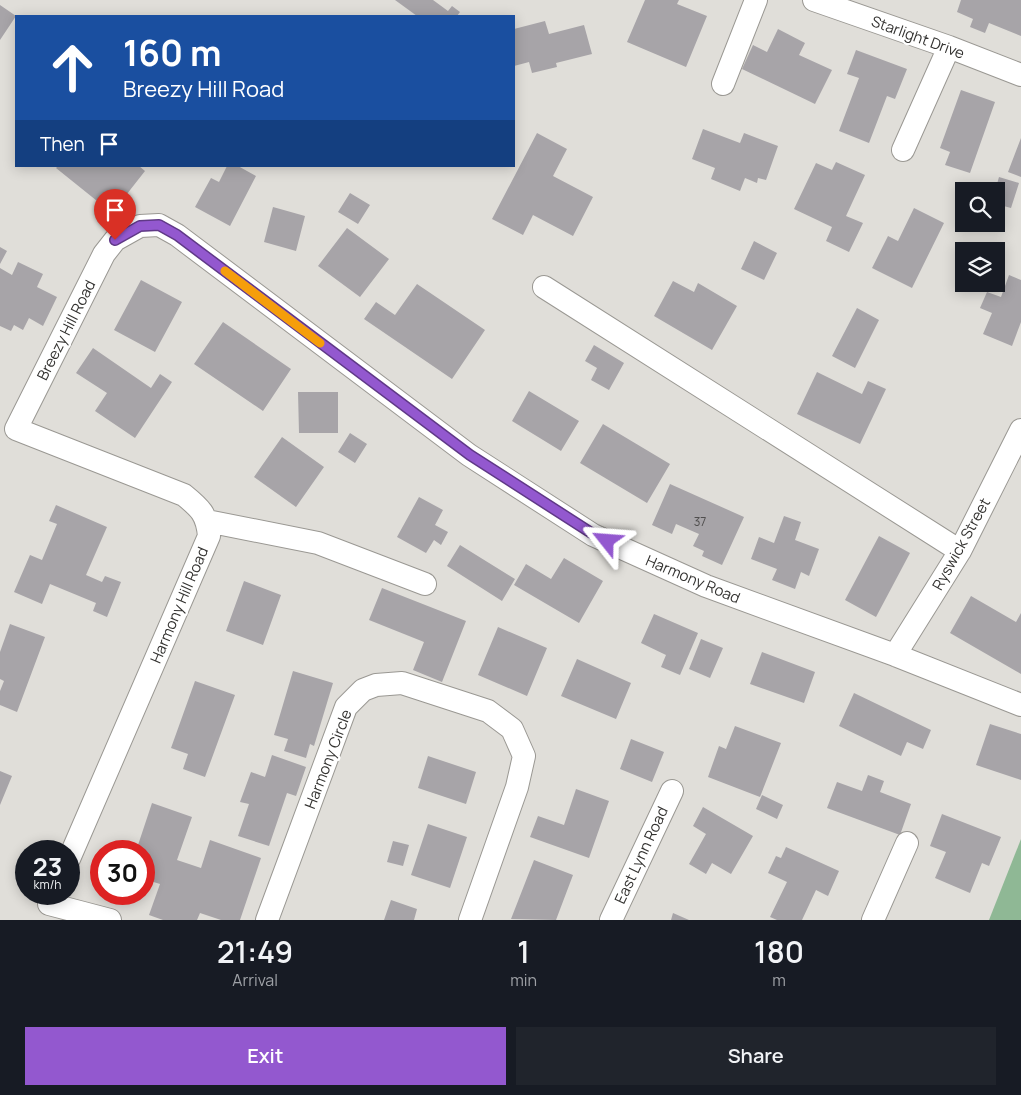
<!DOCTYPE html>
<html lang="en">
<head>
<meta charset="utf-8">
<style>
  :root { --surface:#171b24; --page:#20242c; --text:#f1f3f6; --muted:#9ea1a6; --accent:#9358cf }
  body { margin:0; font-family:Manrope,sans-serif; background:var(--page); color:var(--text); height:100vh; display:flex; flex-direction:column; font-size:19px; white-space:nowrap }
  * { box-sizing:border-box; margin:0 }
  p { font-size:16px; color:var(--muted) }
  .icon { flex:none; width:28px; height:28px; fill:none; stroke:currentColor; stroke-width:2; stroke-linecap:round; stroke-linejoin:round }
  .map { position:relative; height:920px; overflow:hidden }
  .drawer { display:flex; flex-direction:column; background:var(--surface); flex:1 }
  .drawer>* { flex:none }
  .banner { position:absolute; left:15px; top:15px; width:500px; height:152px; border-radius:0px; box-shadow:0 2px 12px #0003; background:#1a4fa0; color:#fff; overflow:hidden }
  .buttons { position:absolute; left:955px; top:182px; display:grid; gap:10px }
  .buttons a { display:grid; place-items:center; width:50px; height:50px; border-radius:0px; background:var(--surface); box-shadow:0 2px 12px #0003; font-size:25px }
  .speed { position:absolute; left:15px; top:840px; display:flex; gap:10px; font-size:25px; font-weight:700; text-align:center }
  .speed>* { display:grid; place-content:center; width:65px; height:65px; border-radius:50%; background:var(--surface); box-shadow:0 2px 12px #0003; line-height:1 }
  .speed small { font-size:12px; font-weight:400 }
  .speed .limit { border:8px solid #d22; background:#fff; color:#111 }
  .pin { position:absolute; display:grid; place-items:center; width:42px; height:42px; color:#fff; margin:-51px -21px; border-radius:50% 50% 50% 0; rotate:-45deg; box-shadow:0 0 5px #0007 }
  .pin .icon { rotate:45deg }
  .me { position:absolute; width:55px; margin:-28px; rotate:298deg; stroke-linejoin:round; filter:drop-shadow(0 0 4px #0008) }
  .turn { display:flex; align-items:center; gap:18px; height:105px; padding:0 25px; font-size:22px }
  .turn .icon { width:65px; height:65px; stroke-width:2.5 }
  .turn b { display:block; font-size:35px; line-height:42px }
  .then { display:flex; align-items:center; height:48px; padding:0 25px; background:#0003; gap:10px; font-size:19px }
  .eta { display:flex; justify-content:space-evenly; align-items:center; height:85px; text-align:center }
  .eta b { font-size:30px; font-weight:600; line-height:35px }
  .action { display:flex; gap:10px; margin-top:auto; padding:10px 25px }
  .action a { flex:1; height:58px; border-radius:0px; background:var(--accent); color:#fff; font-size:20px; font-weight:600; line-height:58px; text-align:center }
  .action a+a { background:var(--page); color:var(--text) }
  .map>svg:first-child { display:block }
  .green { fill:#8fb895 }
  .building { fill:#a7a4a8 }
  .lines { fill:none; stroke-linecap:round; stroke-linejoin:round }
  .minor-casing { stroke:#9a9893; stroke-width:24 }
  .minor { stroke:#fff; stroke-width:22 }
  .route-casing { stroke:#603987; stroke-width:12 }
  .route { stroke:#9358cf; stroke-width:9 }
  .slow { stroke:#f59e0b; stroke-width:9 }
  .labels { text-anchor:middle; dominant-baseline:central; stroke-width:4.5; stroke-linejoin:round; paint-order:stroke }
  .number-label { font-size:12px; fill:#504e4e }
  .street-label { font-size:15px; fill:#333230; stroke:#fff }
</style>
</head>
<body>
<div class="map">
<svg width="1021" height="920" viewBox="0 0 1021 920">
  <rect width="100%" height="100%" fill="#e0ded9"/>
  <path class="green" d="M1021,839V920H989Z"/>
  <path class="building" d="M395,0H433L448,11L452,6L460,12L457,16H417Z
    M645,0H679L677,4L707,16L686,67L627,42Z
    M961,0H1021V36L989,23L985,33L970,27L973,19L957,12Z
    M0,5L16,16L0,40Z
    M545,21L549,34L584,25L592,54L556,63L557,67L532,73L529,62L514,66V29Z
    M778,29L805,43L799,55L832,70L815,104L742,69L753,45L767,52Z
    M856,50L907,69L895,99L887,96L869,143L839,131L859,78L847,74Z
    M961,90L995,102L970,173L945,165L950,152L940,148Z
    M703,129L740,143L744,133L778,146L766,180L758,178L757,183L745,178L740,191L711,179L715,168L692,159Z
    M537,133L567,149L553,176L593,197L573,236L533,215L523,235L492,219Z
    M1021,138V177L1008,172Z
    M836,162L865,175L846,216L863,223L849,252L826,241L832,227L794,209L816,163L832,170Z
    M58,166H139L145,171L112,213L56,168Z
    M227,166H238L256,176L230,226L195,207L211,178L219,182Z
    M999,177L1019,183L1011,208L996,204V191H995Z
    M350,193L370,205L358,224L338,212Z
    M273,207L305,216L296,251L264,242Z
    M914,208L944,223L912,288L872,268L888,236L898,241Z
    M347,228L389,259L360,297L318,266Z
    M754,241L777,253L764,280L741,269Z
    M0,247L7,251L0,264Z
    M18,262L43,274L37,287L57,297L43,326L29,318L23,330L14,325L11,331L0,326V268L12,275Z
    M1009,275L1021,280V322L1012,346L983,334L992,313L980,308L987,292L1001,297Z
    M141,280L182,302L155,352L114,330Z
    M673,281L694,292L698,283L737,306L712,350L654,316Z
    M417,284L485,330L452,379L364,319L376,302L395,315Z
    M857,308L879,320L855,368L832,356Z
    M223,322L291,369L263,411L194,364Z
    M594,345L624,363L609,390L591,380L597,368L585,361Z
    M93,348L151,388L160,374L172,382L135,438L95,411L107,393L76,373Z
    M817,372L862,394L868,381L886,389L860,444L797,414Z
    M529,391L579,421L561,451L512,421Z
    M298,392H338V433H299Z
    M603,424L670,464L647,503L580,463Z
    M350,433L367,444L355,463L338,452Z
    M282,437L324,467L296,507L254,477Z
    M670,484L744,517L722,565L702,556L704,551L693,546L699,534L676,524L672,534L652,525Z
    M419,497L443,510L435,525L448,532L441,545L434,540L426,553L397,537Z
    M56,505L107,527L86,575L102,582L105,576L121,582L107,617L93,611L96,603L50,584L42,604L14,592L30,555L42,560L57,524L49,521Z
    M784,516L801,522L795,540L819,549L809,576L801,572L795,589L772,580L777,569L751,559L759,537L774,543Z
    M879,536L910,553L876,617L845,600Z
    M460,545L515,579L502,601L447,566Z
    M564,558L603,581L579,623L514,585L526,564L551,579Z
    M244,581L281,595L263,645L226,631Z
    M382,588L466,621L442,682L413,670L424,642L369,620Z
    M971,596L1016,622L1021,613V674L950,633Z
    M654,614L698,633L680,675L661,667L666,655L641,643Z
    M10,624L45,637L17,712L0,705V691L4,681L0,679V652Z
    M498,627L547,648L527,696L478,675Z
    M701,639L723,648L710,678L689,669Z
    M762,652L815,672L804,703L750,684Z
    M577,659L631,683L616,719L561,696Z
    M293,671L333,683L314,746L310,744L306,758L284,751L288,739L274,735Z
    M195,681L235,695L205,777L183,769L188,754L171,748Z
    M854,693L931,730L923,749L907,742L901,756L839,726Z
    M990,724L1021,734V780L976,765Z
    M735,726L781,743L760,797L708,777L719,746L726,749Z
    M631,739L664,752L652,782L620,769Z
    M272,755L306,767L296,796L287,793L269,846L238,836L249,804L240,802L251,772L265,777Z
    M428,756L476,772L466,804L418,788Z
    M0,771L12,776L0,805Z
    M868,775L884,781L880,792L911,804L900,835L827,808L837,782L862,791Z
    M576,789L609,801L589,858L530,837L538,816L564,825Z
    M762,795L783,805L777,819L756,809Z
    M152,803L192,817L177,860L201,868L210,840L261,858L240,920H221L200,913L197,920H163L149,915L160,884L144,879V851H136Z
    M703,807L753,836L731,874L712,863L706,874L689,864L706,834L693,826Z
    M942,814L1001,837L989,866L982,863L970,893L935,878L946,852L930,846Z
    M428,824L467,837L450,888L411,875Z
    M393,841L409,845L403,866L387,862Z
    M786,847L839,871L828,896L816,890L802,920H777L770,917L787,882L768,873L776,856L781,858Z
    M534,860L573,875L556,920L511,919Z
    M391,900L417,909L414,920H384Z
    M673,913L689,920H671Z"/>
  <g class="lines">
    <defs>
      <path id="minor" d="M814,0L949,47L1021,75
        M723,84L756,0
        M903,150L949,47
        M544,287L960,551
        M207,521L318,543L425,584
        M895,655L960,551L1021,430
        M69,859L209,536C207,514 200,508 184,495L16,429L104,254L115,240L140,226L159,225L177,235L469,455L593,535L706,586L895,655L1021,705
        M49,904L110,920
        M267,920L346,707L363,690L376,685L402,683L488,711L512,729L524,756L517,787L470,920
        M611,920L672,791
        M873,920L907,843"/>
    </defs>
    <use href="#minor" class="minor-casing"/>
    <use href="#minor" class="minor"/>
  </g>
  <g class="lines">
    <defs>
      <path id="route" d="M115,240L140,226L159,225L177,235L470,455L593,534L607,541"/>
    </defs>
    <use href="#route" class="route-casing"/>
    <use href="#route" class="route"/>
    <path class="slow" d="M225,271L320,343"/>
  </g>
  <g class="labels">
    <g class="number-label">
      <text x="700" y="521">37</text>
    </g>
    <g class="street-label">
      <text transform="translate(918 37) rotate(20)">Starlight Drive</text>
      <text transform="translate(66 330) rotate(-63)">Breezy Hill Road</text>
      <text transform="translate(961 544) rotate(-61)">Ryswick Street</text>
      <text transform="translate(693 579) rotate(23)">Harmony Road</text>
      <text transform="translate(179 605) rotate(-67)">Harmony Hill Road</text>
      <text transform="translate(328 759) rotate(-69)">Harmony Circle</text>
      <text transform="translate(641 855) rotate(-65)">East Lynn Road</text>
    </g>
  </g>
</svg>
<div class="buttons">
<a><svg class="icon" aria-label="search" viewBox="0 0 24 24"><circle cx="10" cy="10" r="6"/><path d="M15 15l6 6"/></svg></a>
<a><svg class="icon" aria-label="layers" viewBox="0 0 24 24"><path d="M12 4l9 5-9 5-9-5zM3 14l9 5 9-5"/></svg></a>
</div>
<div class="speed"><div>23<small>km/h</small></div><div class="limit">30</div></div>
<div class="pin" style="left:115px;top:240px;background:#d93025"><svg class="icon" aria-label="arrive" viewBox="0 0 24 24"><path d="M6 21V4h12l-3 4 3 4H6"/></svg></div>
<svg class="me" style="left:607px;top:541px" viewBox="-20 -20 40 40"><path d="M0-17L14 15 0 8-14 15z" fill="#9358cf" stroke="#fff" stroke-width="4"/></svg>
<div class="banner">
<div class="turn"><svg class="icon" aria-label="ahead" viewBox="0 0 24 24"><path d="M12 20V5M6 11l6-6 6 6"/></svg><div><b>160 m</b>Breezy Hill Road</div></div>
<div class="then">Then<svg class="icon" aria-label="arrive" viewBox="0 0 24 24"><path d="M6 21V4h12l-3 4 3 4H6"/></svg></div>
</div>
</div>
<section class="drawer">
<div class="eta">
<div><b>21:49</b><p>Arrival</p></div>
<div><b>1</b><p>min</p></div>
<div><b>180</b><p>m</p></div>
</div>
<div class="action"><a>Exit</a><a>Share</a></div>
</section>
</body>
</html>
